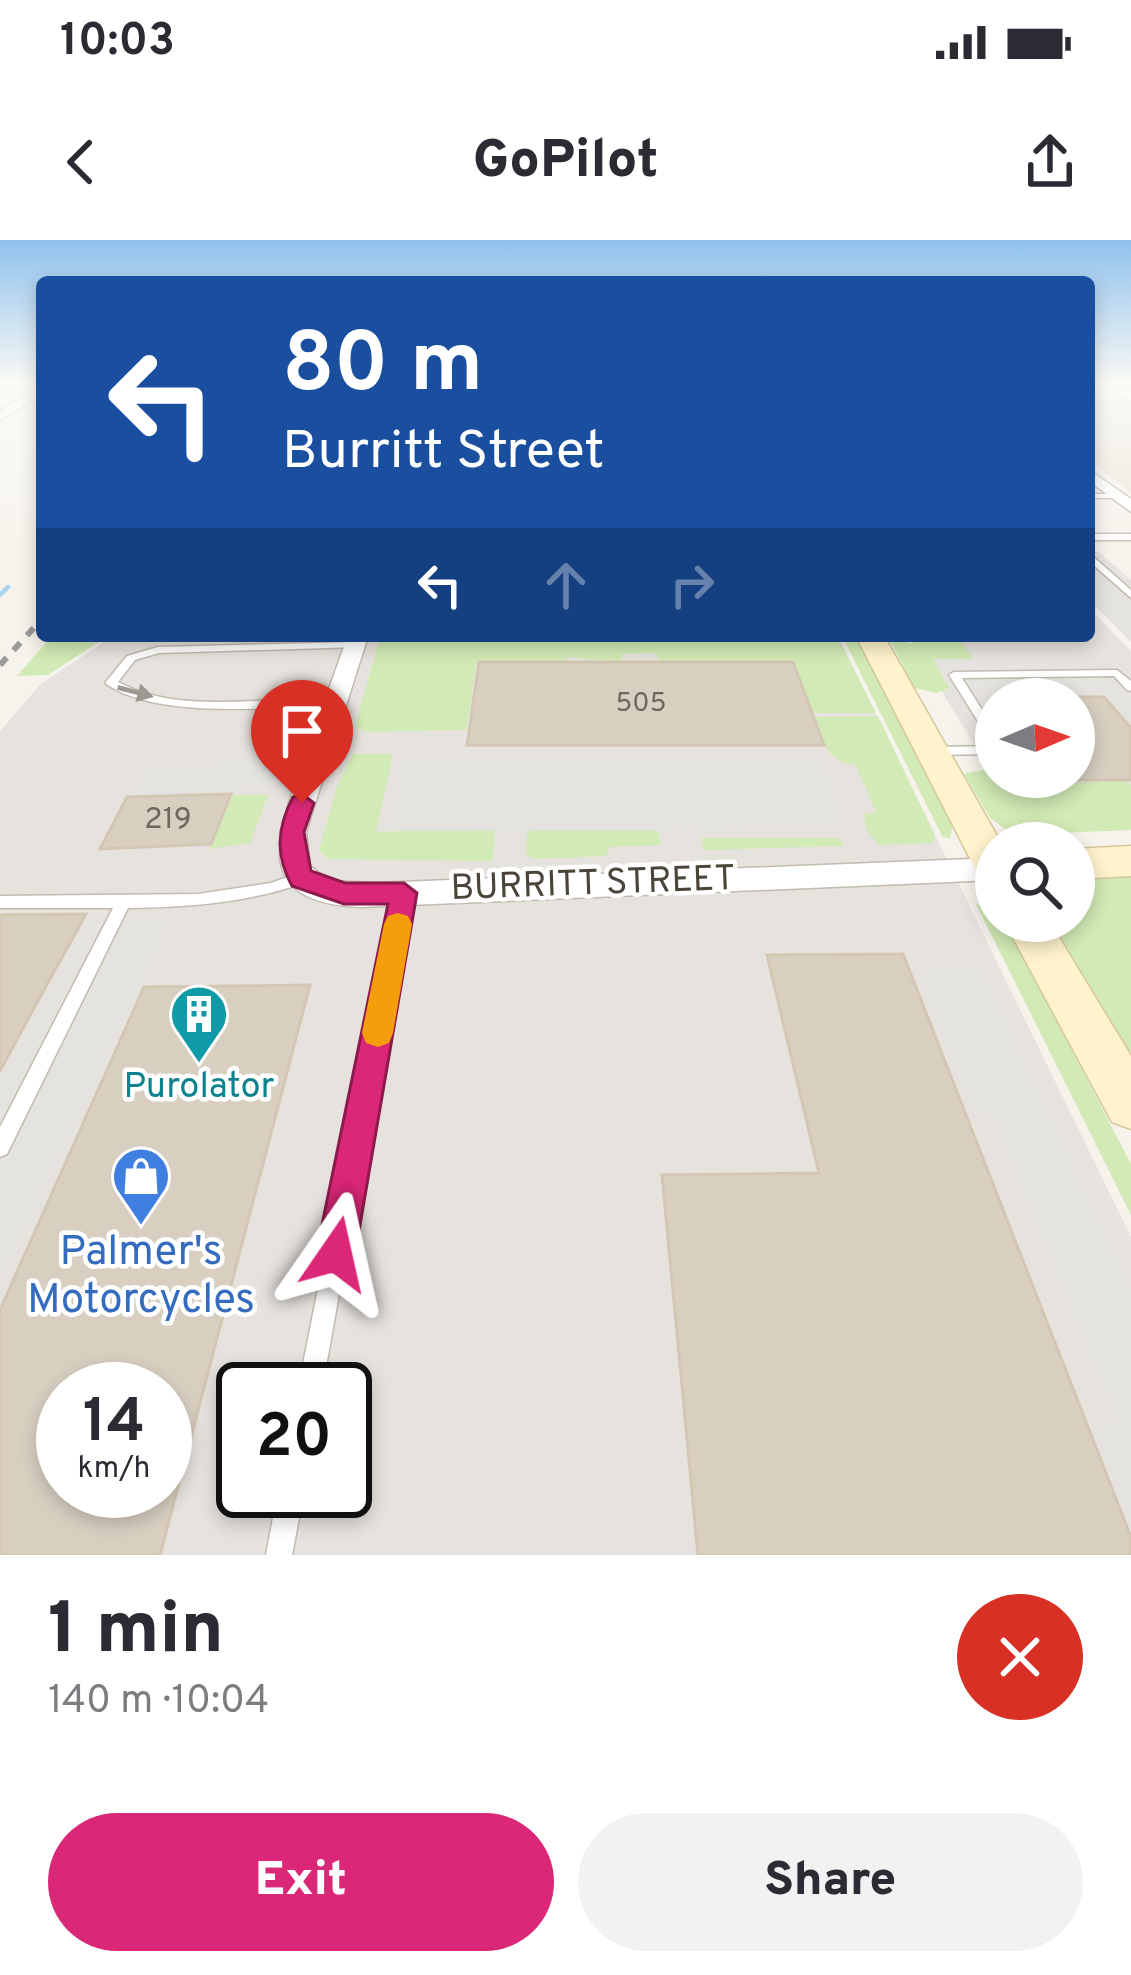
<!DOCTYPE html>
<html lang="en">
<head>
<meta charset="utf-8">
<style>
  :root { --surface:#fff; --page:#f2f2f3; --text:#2b2b33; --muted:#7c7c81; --accent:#db2777 }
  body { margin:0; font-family:Overpass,sans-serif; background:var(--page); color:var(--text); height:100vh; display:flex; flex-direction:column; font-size:45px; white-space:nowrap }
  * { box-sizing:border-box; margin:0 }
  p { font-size:39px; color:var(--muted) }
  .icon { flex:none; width:66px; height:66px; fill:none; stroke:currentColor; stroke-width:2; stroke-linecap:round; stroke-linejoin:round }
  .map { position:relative; height:1315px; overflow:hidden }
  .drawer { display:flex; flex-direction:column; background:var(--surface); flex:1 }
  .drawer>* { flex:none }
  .banner { position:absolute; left:36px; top:36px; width:1059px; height:366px; border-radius:12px; box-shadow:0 6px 18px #0003; background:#1a4fa0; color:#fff; overflow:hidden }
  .needle { width:78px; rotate:88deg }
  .fabs { position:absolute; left:975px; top:438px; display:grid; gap:24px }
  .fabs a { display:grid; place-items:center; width:120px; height:120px; border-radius:50%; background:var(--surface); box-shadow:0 6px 18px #0003; font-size:60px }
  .speed { position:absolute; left:36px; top:1122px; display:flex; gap:24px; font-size:60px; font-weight:700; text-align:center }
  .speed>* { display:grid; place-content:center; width:156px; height:156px; border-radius:50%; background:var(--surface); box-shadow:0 6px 18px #0003; line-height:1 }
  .speed small { font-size:30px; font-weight:400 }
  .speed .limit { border:6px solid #111; border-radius:18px; background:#fff; color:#111 }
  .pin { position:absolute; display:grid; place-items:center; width:102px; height:102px; color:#fff; margin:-123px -51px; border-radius:50% 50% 50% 0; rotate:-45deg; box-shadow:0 0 12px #0007 }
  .pin .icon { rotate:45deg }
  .me { position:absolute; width:132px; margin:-66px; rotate:11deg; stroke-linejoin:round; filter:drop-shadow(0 0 9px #0008) }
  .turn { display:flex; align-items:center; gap:42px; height:252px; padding:0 48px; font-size:54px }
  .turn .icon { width:156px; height:156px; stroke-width:2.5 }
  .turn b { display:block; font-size:84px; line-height:102px }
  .lanes { display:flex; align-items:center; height:114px; padding:0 48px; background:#0003; justify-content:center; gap:60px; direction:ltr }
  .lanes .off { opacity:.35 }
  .round { display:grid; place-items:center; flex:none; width:126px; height:126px; border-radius:63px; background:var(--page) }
  .head { display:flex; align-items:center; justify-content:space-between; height:204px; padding:0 48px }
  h1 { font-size:72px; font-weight:800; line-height:90px }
  .primary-button { display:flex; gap:24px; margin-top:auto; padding:24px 48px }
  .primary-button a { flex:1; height:138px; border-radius:72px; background:var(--accent); color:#fff; font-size:48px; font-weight:800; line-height:138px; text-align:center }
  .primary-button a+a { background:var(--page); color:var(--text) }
  .status { display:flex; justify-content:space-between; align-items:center; height:84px; padding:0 60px; background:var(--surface); direction:ltr }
  .status svg { height:33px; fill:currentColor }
  header { display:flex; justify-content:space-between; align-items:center; height:156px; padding:0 48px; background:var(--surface); font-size:54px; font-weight:800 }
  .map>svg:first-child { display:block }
  .residential { fill:#eae5da }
  .industrial { fill:#e6e2dd; fill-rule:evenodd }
  .green { fill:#d2eab5 }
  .parking { fill:#e5e3e0 }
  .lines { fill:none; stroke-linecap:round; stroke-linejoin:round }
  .stream { stroke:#a9d4f2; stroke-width:4.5 }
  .building { fill:#d8cfc1; stroke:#d3c7b4; stroke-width:3; fill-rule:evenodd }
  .lane-casing { stroke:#c2bbae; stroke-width:3 }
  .street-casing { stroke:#c2bbae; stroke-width:3 }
  .secondary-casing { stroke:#d6c79b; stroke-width:3 }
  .lane { fill:#fff; fill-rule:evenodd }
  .street { fill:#fff; fill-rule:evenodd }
  .secondary { fill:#fff3cd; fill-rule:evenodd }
  .rail { stroke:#9a9a9a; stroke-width:6; stroke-dasharray:10 10; stroke-linecap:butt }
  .oneway { fill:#9c9892 }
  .route { fill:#db2777; stroke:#8e194d; stroke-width:3 }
  .slow { fill:#f59e0b }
  .labels { text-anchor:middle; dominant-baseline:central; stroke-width:9; stroke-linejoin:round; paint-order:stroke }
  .far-number-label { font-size:27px; fill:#6e675b }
  .number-label { font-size:30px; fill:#6e675b }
  .street-label { font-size:36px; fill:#4b4439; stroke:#fff }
  .culture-label { font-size:36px; fill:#0d838f; stroke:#fff }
  .near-shop-label { font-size:42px; fill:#366cbe; stroke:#fff }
</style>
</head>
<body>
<div class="status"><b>10:03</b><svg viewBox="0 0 49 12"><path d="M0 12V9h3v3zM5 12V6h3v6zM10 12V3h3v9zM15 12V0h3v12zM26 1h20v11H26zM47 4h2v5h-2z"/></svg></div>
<header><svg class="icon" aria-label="back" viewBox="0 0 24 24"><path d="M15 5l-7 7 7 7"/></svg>GoPilot<svg class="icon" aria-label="share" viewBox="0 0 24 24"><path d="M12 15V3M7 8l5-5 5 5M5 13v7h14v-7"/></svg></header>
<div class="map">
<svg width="1131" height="1315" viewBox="0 0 1131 1315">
  <rect width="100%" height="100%" fill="#f6f3ec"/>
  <path class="residential" d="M1089,144H1131V252L1089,220Z"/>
  <path class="industrial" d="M1089,368L1131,411V579L1022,583L908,396H1089ZM996,459H1074V537H996Z
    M113,396H838L1131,997V1315H0V491L41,444ZM63,1149H165V1251H63ZM243,1149H345V1251H243Z"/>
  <path class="green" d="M52,396H108L48,435L17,436Z
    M473,396H837L876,473H810L791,423L660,422L655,413L622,414L621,422L566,417V421L476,425L466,490L365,492L355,486L379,401Z
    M842,396H856L863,410L953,584L950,599L942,596Z
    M888,396H904L909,403H913L909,396L960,400L973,419H933L949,448L937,453L914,448Z
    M878,476L934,594L933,603L878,605L866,588L864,574L876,572L856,525C826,522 825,504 816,477Z
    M353,514H393L376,592L491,588L495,592L492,621L328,619L319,611L336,549Z
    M996,527V537H1043L1045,542L1066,550L1075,543L1124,541L1131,545V590L1013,595L990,578L964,534Z
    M233,555H268L250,603L209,609Z
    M648,585L658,592L661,605L610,607L606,616L532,619L526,614L527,594L535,587Z
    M701,598H840L843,606L703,610Z
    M1131,632V828L1047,681H1074V635Z
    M976,664L996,671V681H1003L1012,695L1131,924V975Z"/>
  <path class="parking" d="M1089,311H1098L1131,340V402L1089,360Z
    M934,420H1116L1131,436V482L1105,452L953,451Z
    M297,518L288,548L132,555L148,525Z
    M823,519L850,590L386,591L402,520Z
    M90,679H172L0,1047V839Z
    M982,727L1131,1045V1315L1080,1188L1118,1185L988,869L973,872L915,730Z"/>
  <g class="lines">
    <path class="stream" d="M0,355L8,347"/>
  </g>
  <path class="building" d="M479,422H793L824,505H467Z
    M1074,457H1104L1131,488V540H1074Z
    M231,554L211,604L100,609L127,557Z
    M86,674L34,768L0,831V675Z
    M903,714L1131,1297V1315H698L662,935L819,933L767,715Z
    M310,745L160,1315H0V1070L144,747ZM63,1149H165V1251H63Z"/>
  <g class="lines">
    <defs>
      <path id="lane" d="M1089,254H1117L1121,256L1117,258H1089Z
        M1089,294H1131V300H1089Z
        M1089,313L1131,350V358L1089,321Z
        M355,402L359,403V407L159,413L135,420L118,442C184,477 267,454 339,461L341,463L335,466C274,467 155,480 105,443L127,416L158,407Z
        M1117,430L1131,441V451L1127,450L1114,436L962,438L996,492V505L992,504L949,435L954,432Z
        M996,506V514L931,515L925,511L931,507Z
        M301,632L308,638L306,642C248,663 189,667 128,668L7,914L0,917V887L113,668H0V656L198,654L271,643Z
        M404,647L409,649L411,653L322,1149H298L397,653L399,649Z
        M278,1251H304L292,1315H266Z"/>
      <path id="street" d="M1102,143H1116L1131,152V161Z
        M42,146V155L0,180V171Z
        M1089,230L1131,259V272L1089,241Z
        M348,396H368L306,592L310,626L329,641L377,643L995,618L996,640L361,667C249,663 277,594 304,520C318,479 333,437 348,396Z"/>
      <path id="secondary" d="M0,143H42V151H0Z
        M856,396H884L1001,603H996V646L982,642Z
        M1131,606V636L1074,639V609Z
        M1004,681H1049L1131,816V889L1112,882Z"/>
    </defs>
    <use href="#lane" class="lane-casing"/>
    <use href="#street" class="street-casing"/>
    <use href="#secondary" class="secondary-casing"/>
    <use href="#lane" class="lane"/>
    <use href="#street" class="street"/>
    <use href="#secondary" class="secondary"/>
    <path class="rail" d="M0,425L42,379"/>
  </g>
  <defs><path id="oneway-solid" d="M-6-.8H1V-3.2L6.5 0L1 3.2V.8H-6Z" transform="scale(3)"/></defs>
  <use class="oneway" href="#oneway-solid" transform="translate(135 452) rotate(15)"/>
  <linearGradient id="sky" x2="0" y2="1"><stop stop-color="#8fc1ec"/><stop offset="0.44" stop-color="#fbfaf6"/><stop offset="1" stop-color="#fbfaf6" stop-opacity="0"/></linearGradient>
  <rect width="1131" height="327" fill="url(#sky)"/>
  <path class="route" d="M302,554L314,563L304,592L311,631L345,643H404L417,653L355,1014L349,1027L336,1033L322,1027L316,1014L388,664H344L292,646C275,615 277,588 293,557Z"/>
  <path class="slow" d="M398,673L408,676L412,684L393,793L389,803L378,807L366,803L362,793L384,684L388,676Z"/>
  <defs>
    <symbol id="building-pin" viewBox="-11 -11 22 30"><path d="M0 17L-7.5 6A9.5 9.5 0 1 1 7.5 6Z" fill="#0f9aa8" stroke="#fff"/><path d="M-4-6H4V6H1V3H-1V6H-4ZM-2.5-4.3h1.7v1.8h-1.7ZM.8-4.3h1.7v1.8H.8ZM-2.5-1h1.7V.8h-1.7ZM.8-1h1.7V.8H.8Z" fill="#fff"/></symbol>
    <symbol id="shop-pin" viewBox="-11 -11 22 30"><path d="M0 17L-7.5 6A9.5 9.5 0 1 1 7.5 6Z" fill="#3f7fe0" stroke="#fff"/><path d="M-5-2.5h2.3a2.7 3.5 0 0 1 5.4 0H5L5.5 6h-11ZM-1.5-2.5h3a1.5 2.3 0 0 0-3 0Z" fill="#fff"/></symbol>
  </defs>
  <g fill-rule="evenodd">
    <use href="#building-pin" x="166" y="741" width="66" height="90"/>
    <use href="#shop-pin" x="108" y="903" width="66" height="90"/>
  </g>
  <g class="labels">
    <g class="far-number-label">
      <text x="641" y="464">505</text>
    </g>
    <g class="number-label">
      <text x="168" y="580">219</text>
    </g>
    <g class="street-label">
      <text transform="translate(593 645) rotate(-2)">BURRITT STREET</text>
    </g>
    <g class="culture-label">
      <text x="199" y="848">Purolator</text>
    </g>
    <g class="near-shop-label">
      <text x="141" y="1013">Palmer's<tspan x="141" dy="48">Motorcycles</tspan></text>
    </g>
  </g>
</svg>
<div class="fabs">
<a><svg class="needle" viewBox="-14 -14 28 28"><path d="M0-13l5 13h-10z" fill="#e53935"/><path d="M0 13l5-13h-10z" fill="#7c7c81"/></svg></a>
<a><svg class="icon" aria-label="search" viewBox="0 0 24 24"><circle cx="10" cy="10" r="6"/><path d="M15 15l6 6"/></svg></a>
</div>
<div class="speed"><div>14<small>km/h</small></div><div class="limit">20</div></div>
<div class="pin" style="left:302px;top:563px;background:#d93025"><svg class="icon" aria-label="arrive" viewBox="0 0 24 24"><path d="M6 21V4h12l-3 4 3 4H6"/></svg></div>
<svg class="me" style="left:336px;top:1014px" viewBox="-20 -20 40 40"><path d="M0-17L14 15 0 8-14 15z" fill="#db2777" stroke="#fff" stroke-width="4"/></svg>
<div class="banner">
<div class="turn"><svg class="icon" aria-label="left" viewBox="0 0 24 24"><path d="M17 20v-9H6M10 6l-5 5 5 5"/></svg><div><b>80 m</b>Burritt Street</div></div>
<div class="lanes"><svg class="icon" aria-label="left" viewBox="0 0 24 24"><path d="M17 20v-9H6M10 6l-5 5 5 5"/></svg><svg class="icon off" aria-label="ahead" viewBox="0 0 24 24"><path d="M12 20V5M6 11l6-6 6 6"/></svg><svg class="icon off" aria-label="right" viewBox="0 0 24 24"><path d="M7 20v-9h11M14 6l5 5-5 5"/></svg></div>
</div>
</div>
<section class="drawer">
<div class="head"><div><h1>1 min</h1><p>140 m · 10:04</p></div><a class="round" style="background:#d93025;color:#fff"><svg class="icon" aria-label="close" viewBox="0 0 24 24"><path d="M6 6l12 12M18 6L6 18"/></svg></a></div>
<div class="primary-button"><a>Exit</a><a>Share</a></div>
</section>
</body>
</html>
